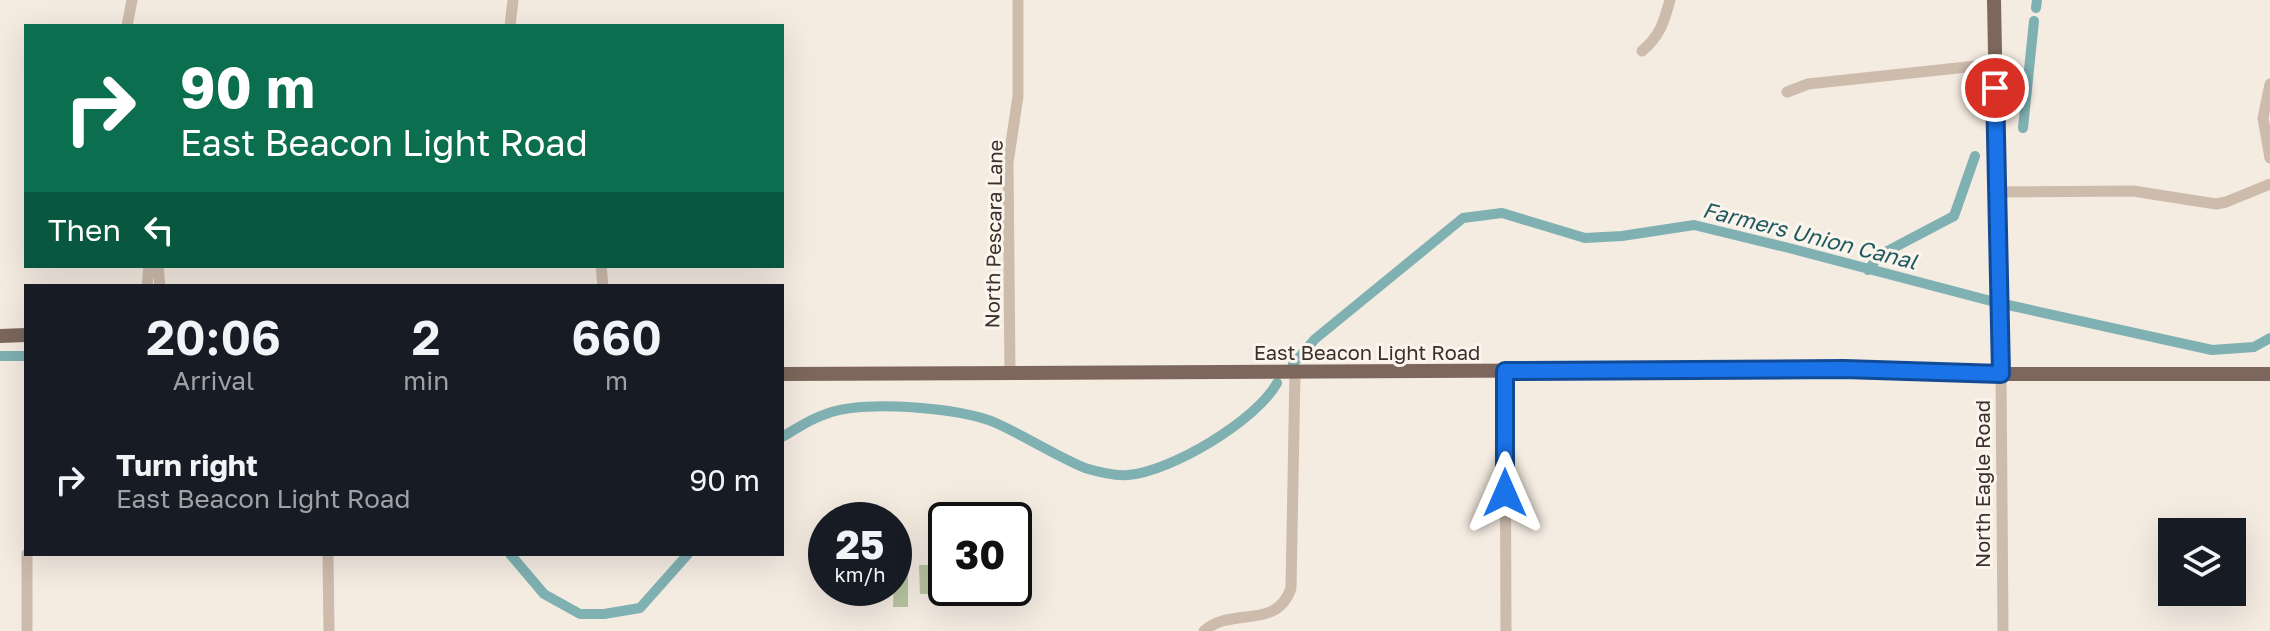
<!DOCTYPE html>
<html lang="en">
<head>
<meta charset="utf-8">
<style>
  :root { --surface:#171b24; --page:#242831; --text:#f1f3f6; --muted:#9ea1a6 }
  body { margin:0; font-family:"Golos Text",sans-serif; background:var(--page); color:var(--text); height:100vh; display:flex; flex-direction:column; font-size:30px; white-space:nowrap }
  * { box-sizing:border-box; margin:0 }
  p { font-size:26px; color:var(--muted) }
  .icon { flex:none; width:44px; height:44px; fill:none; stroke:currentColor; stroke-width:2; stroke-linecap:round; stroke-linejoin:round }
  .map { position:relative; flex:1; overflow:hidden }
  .sheet { position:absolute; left:24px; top:284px; width:760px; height:272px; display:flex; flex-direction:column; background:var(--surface); border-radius:0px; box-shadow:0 8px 32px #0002 }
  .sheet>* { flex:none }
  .banner { position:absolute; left:24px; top:24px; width:760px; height:244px; border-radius:0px; box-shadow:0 8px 32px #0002; background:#0b6e4f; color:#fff; overflow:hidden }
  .buttons { position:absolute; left:2158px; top:518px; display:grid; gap:16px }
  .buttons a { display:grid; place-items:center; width:88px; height:88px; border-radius:0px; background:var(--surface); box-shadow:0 8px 32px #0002; font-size:40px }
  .speed { position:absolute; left:808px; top:502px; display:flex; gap:16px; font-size:40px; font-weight:700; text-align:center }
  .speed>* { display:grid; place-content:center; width:104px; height:104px; border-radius:50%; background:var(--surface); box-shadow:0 8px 32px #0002; line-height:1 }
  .speed small { font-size:20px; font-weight:400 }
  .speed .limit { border:4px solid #111; border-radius:12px; background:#fff; color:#111 }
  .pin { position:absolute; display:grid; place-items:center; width:68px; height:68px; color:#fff; margin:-34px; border:4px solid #fff; border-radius:50%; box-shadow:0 2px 8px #0007 }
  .me { position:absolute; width:88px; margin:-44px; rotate:0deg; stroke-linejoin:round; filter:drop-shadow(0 0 6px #0008) }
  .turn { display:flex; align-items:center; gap:28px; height:168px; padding:0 24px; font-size:36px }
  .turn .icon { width:104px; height:104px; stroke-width:2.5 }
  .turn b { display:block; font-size:56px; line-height:68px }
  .then { display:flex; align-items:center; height:76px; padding:0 24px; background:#0003; gap:16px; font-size:30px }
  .eta { display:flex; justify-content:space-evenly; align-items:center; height:136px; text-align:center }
  .eta b { font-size:48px; font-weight:600; line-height:56px }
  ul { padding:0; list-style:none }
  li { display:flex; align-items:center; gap:24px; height:120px; padding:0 24px }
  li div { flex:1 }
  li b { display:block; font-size:30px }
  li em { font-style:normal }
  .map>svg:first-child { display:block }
  .green { fill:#b8c4a0 }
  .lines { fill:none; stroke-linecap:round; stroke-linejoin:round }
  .canal { stroke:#7fb0b2; stroke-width:10 }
  .minor { stroke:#cdbbac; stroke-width:11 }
  .major { stroke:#7d675c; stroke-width:14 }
  .route-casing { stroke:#114b97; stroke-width:20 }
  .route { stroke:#1a73e8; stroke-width:14 }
  .labels { text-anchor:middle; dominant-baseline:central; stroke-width:6; stroke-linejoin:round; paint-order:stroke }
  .street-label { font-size:20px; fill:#3b302b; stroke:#fbf5ee }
  .water-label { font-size:22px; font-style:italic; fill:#1f5a5e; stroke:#fbf5ee }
</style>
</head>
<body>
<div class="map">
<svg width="2270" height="631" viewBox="0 0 2270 631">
  <rect width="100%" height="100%" fill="#f4ebe1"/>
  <path class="green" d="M919,565H936V594H920Z
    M894,574H908V607H893Z"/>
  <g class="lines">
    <path class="canal" d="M2036,8L2037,0
      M2023,128L2034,21
      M1868,270L1880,255L1954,216L1975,156
      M2008,305L2212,350L2254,347L2270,338
      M0,356H26
      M1293,364L1315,339L1463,218L1502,213L1585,238L1622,236L1694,225L1789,248L1991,301
      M782,437C796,429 810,419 826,414C864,400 960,407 996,423C1027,437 1054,455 1085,468C1098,472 1113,476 1128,475C1172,471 1256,421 1277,383
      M510,554L544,594L580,614H604L640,608L688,554"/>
    <path class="minor" d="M127,26L132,0
      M510,26L513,0
      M1642,51C1660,36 1664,22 1670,0
      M2270,84L2263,118L2270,158
      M1787,92L1808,84L1995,64
      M1997,192L2133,191L2216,204L2226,202L2270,184
      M158,266L160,286
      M601,266L603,286
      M147,286L149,266
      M1505,371L1506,631
      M1010,373L1008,163L1018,96V0
      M2001,374L2003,631
      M27,554V631
      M328,554L329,631
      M1204,631C1231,606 1277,631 1291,588L1295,372"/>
    <path class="major" d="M1994,0L2001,374
      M0,336L26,335
      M782,374L1844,369L2001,374H2270"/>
  </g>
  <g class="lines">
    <defs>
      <path id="route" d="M1505,493V371L1844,369L2001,374L1995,88"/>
    </defs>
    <use href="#route" class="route-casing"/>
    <use href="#route" class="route"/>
  </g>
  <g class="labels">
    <g class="street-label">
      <text transform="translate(993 234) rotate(-89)">North Pescara Lane</text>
      <text x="1367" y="352">East Beacon Light Road</text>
      <text transform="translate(1982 484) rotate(-90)">North Eagle Road</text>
    </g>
    <g class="water-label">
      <text transform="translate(1810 235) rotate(14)">Farmers Union Canal</text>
    </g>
  </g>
</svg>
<div class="buttons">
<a><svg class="icon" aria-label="layers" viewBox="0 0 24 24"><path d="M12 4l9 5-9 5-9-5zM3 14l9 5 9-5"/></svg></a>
</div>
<div class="speed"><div>25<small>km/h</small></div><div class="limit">30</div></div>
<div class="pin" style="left:1995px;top:88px;background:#d93025"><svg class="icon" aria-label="arrive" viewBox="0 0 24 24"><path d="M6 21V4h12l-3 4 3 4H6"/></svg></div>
<svg class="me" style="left:1505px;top:493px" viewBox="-20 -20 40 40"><path d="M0-17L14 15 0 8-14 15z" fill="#1a73e8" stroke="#fff" stroke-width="4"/></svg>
<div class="banner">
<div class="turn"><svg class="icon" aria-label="right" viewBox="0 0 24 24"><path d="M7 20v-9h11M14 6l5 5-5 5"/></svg><div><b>90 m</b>East Beacon Light Road</div></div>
<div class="then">Then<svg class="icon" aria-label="left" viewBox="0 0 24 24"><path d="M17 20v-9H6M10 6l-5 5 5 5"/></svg></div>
</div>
<section class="sheet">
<div class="eta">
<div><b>20:06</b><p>Arrival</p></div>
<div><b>2</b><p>min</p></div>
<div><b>660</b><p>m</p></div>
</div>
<ul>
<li><svg class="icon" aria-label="right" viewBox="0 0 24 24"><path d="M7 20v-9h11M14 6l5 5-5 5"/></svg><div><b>Turn right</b><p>East Beacon Light Road</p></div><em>90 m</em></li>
</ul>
</section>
</div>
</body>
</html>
